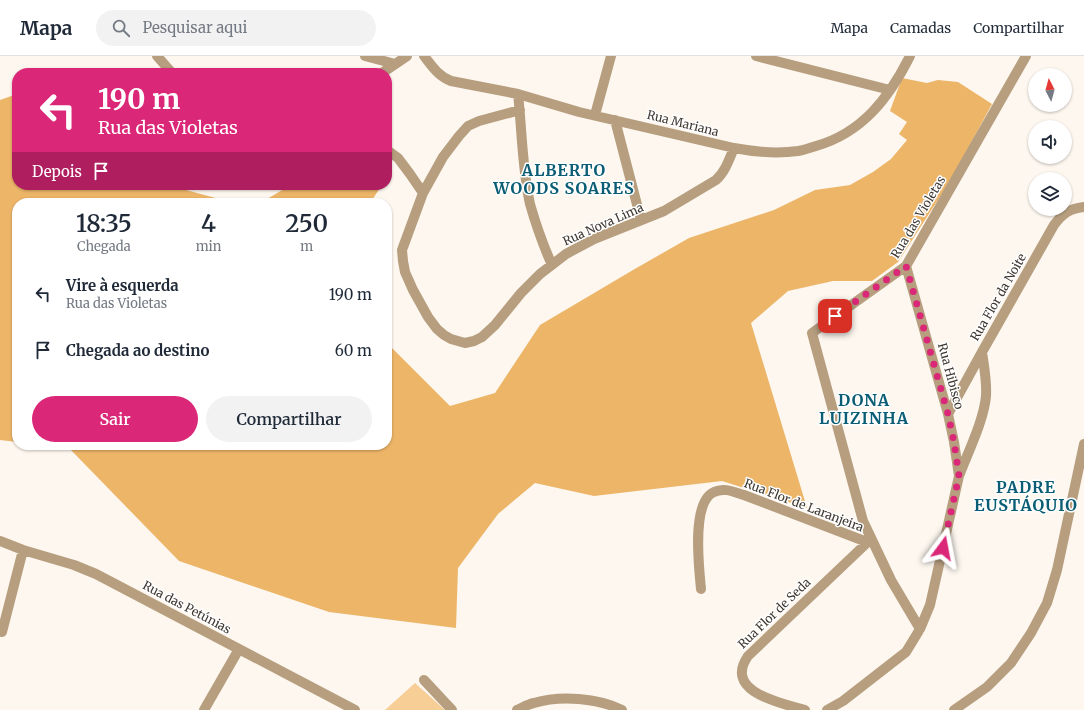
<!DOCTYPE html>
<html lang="pt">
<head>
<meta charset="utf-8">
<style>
  :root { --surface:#fff; --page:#f2f2f3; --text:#1f2937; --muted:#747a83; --line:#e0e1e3; --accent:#db2777 }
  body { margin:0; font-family:Merriweather,serif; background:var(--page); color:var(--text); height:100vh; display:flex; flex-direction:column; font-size:15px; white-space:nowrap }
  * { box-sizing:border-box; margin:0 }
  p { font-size:13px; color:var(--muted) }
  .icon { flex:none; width:22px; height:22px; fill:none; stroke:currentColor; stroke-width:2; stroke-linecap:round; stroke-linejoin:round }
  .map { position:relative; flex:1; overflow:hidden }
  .side { position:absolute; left:12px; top:142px; width:380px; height:252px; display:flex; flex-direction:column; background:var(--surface); border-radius:16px; box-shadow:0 1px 3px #0004 }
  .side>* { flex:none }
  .banner { position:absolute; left:12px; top:12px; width:380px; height:122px; border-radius:16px; box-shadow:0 1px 3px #0004; background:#db2777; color:#fff; overflow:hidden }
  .needle { width:26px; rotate:354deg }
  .buttons { position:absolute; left:1028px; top:12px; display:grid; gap:8px }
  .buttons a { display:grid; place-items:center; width:44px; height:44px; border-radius:50%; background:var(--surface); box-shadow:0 1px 3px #0004; font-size:20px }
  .pin { position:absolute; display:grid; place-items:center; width:34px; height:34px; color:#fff; margin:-17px; border-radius:8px; box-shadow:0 2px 6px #0006 }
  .me { position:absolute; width:44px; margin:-22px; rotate:13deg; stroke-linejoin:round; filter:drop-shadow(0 0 3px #0008) }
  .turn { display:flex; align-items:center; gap:14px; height:84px; padding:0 20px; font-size:18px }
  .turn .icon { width:52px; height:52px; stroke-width:2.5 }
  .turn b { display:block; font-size:28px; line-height:34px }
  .then { display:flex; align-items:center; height:38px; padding:0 20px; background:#0003; gap:8px; font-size:15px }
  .eta { display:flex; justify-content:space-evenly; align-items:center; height:68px; text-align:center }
  .eta b { font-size:24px; font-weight:600; line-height:28px }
  .primary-button { display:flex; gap:8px; margin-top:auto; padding:8px 20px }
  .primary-button a { flex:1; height:46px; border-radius:24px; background:var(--accent); color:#fff; font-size:16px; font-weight:600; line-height:46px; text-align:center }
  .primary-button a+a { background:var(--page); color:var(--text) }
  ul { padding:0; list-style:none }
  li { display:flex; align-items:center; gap:12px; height:56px; padding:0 20px }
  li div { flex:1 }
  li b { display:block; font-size:15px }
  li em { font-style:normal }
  header { display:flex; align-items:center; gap:24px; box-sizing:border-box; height:56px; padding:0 20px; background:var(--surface); border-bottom:1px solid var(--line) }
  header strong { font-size:19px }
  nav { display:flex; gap:22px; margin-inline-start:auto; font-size:14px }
  .search { width:280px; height:36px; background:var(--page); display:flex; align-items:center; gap:10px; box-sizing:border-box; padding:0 14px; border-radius:22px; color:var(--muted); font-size:15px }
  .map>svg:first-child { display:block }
  .green { fill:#f8ce97 }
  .forest { fill:#edb568 }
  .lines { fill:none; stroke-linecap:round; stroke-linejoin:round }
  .minor { stroke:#b69e7f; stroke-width:10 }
  .tertiary { stroke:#b69e7f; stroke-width:10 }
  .route { stroke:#db2777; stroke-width:7; stroke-dasharray:0 12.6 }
  .labels { text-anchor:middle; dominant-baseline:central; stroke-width:3; stroke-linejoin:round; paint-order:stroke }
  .street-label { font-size:12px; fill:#3e3831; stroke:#fff }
  .district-label { font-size:16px; font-weight:bold; letter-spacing:1px; fill:#0a5d74; stroke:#fff }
</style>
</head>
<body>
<header>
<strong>Mapa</strong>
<div class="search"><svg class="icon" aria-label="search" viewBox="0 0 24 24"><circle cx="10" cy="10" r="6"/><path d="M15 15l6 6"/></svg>Pesquisar aqui</div>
<nav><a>Mapa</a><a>Camadas</a><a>Compartilhar</a></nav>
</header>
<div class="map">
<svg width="1084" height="654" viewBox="0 0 1084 654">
  <rect width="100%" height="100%" fill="#fdf7ef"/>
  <path class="green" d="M415,627L445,654H385Z"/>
  <path class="forest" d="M902,22L927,27L938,24L958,26L992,48L952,122L898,206L872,225H833L788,235L751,267L807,452L722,425L594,440L535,427L498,458L458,512L456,572L329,556L179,505L69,392L45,389H387V287L450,350L495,337L540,269L633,214L689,182L774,154L815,134L850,129L873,116L891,103L907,84L899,78L907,66L890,55Z
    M17,38V129H182L186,134L234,147H17V386L0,384V44Z
    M291,129H382L370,147H260Z"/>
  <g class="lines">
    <path class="minor" d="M157,0L172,17
      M365,0L395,8
      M424,0C432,10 438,20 451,25L518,38L579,56L734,92C755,96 776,98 798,95C804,94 810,92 816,90C862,77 889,42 910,0
      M756,0L890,34
      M382,17L407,0
      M518,38C522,74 522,112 530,148C536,169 543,189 552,209
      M520,54L479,65L468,70L459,80L443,101L423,137L402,194L403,205L405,216L413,234L428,261L437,273L444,279L451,283L465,287L474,285L482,281L495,269L521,237L540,218L566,198L594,183L664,155L716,124C725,116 729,104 734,92
      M595,59L611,0
      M615,64L641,164
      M387,94L398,102L410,118L423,137
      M948,358L982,296L1054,169C1063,157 1069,153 1084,151
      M959,420C968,396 984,364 986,340C987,325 984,310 982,296
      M0,485L23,494L74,509L96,518L355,654
      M701,533C699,512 691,446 714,436C724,431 734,436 744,439L867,486
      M920,573L891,524L863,465L812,277L906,210L1026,0
      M2,576L23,494
      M424,624L452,654
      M204,654L239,593
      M805,654C781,647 723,636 748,600L871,483
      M827,654L843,645L906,596L920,573L930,549L959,420L954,386L948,358L906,210"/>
    <path class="tertiary" d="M517,654C522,652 528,648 534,647C560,639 598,642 622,654
      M954,654L987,631L1011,607L1031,577L1047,547L1057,514L1084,388"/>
  </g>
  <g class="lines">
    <path class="route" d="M835,260L906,210L948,358L954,386L959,420L943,492"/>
  </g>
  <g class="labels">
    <g class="street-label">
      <text transform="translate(683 67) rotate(14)">Rua Mariana</text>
      <text transform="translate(918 161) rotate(-59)">Rua das Violetas</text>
      <text transform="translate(603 168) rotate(-24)">Rua Nova Lima</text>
      <text transform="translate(998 241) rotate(-60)">Rua Flor da Noite</text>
      <text transform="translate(951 320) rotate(75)">Rua Hibisco</text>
      <text transform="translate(804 449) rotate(21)">Rua Flor de Laranjeira</text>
      <text transform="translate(187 551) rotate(28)">Rua das Petúnias</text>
      <text transform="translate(774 557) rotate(-44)">Rua Flor de Seda</text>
    </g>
    <g class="district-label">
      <text x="564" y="114">ALBERTO<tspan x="564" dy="18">WOODS SOARES</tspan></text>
      <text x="864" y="344">DONA<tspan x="864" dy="18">LUIZINHA</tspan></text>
      <text x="1026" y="431">PADRE<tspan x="1026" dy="18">EUSTÁQUIO</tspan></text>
    </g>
  </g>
</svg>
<div class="buttons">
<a><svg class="needle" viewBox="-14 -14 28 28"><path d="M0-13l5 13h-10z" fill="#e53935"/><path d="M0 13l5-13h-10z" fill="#747a83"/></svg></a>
<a><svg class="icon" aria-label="sound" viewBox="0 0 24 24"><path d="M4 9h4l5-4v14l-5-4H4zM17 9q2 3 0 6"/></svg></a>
<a><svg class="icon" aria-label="layers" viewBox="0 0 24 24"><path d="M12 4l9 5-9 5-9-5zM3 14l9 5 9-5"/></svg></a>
</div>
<div class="pin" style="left:835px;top:260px;background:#d93025"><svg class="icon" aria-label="arrive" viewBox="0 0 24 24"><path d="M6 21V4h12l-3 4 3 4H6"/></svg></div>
<svg class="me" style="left:943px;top:492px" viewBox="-20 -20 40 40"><path d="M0-17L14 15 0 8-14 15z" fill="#db2777" stroke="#fff" stroke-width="4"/></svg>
<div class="banner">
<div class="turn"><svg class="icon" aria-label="left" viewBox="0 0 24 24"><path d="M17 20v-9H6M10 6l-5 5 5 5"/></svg><div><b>190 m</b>Rua das Violetas</div></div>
<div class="then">Depois<svg class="icon" aria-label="arrive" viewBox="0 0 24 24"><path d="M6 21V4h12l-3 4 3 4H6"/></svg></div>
</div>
<section class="side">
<div class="eta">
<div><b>18:35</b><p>Chegada</p></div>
<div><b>4</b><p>min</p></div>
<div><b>250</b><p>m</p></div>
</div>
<ul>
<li><svg class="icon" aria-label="left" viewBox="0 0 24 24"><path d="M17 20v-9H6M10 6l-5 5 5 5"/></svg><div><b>Vire à esquerda</b><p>Rua das Violetas</p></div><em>190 m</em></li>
<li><svg class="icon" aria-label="arrive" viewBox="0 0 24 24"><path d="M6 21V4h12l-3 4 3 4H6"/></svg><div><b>Chegada ao destino</b></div><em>60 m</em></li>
</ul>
<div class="primary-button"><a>Sair</a><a>Compartilhar</a></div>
</section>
</div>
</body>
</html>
